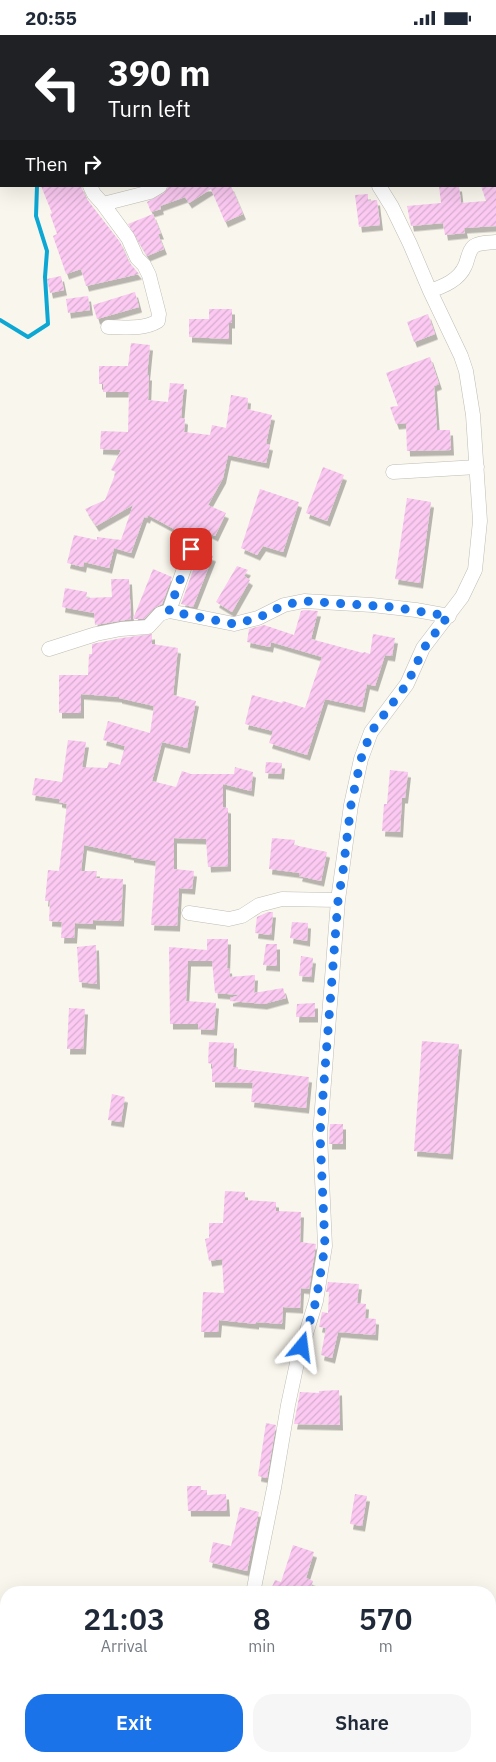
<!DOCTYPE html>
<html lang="en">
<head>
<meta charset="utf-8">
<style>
  :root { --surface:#fff; --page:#f6f6f7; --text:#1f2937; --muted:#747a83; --accent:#1a73e8 }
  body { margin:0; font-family:"IBM Plex Sans",sans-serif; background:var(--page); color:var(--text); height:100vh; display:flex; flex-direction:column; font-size:19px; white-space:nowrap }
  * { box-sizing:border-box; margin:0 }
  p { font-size:16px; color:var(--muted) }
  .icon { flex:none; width:28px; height:28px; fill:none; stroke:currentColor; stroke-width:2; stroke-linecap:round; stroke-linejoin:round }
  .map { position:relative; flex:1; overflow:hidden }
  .details { position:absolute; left:0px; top:1551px; width:496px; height:176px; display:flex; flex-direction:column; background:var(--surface); border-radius:20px 20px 0 0; box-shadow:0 5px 20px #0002 }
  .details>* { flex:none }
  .guide { position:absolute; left:0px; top:0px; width:496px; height:152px; box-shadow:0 5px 20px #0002; background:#202124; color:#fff; overflow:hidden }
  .pin { position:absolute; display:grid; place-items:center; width:42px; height:42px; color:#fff; margin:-21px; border-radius:10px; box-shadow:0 2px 8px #0006 }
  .me { position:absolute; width:55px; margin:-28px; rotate:16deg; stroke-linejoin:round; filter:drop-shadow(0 0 4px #0008) }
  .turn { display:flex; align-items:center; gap:18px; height:105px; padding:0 25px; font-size:22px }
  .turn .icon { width:65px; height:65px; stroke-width:2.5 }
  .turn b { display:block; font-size:35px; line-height:42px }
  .then { display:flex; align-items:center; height:48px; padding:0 25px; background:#0003; gap:10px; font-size:19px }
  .eta { display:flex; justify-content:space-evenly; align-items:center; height:85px; text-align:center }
  .eta b { font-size:30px; font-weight:600; line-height:35px }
  .action { display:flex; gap:10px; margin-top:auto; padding:10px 25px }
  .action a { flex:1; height:58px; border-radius:20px; background:var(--accent); color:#fff; font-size:20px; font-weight:600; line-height:58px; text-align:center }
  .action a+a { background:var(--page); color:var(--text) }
  .status { display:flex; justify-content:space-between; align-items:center; height:35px; padding:0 25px; background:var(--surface); direction:ltr }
  .status svg { height:14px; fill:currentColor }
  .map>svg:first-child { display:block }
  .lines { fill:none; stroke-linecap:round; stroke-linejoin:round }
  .stream { stroke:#0da7d3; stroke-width:4 }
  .building { fill:url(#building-hatch); filter:url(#shadow) }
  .minor-casing { stroke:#bfbcb3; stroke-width:15 }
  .minor { stroke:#fff; stroke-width:14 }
  .route { stroke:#1a73e8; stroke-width:9; stroke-dasharray:0 16.2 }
</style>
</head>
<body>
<div class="status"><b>20:55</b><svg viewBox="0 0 49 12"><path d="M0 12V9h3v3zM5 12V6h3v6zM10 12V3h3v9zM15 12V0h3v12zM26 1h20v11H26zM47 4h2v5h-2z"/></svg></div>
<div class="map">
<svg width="496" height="1727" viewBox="0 0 496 1727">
  <defs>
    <pattern id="building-hatch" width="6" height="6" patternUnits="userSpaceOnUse" patternTransform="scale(1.25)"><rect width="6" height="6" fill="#fbc9f2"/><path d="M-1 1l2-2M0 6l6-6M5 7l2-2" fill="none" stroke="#d7adcf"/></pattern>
    <filter id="shadow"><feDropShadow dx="3" dy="5.5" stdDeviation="0" flood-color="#0004"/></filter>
  </defs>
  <rect width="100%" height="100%" fill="#f9f6ed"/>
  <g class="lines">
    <path class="stream" d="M3,0L4,1
      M0,285L28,302L48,289L45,242L47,216L36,181L37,151"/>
  </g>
  <path class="building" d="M41,151H81L86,163L120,207L129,227L139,239L86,251L81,234L66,239L53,201L57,199L50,179L52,178Z
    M169,151H231L243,179L225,187L211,154L189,168L185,162L160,171L161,174L151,177L147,167L164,158Z
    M439,151H459L461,168L486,166L481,151H496V191L464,193L465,198L445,200L443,188L411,191L407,171L441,168Z
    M368,159V166L377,165L380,190L359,192L355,160Z
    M153,179L161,199H158L164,214L147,221L128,189Z
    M61,241L64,255L50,258L47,244Z
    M135,257L139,272L97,284L93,270Z
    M88,261L90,275L68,278L66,264Z
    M209,274H232V288H229V304L189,302V284H209Z
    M428,279L435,299L414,307L407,287Z
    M131,308L150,310L147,340H149L148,365L168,367L170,348L184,349L181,383L185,384L184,397L210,400L212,390L226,393L231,360L248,363L247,374L272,380L266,409L270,410L266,428L228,420L223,443L208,470L226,478L215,501L197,492L191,503L148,480L147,483L144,482L131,518L114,513L109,533L84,527L83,532L67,528L74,500L97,505V502L121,505L133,470L96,491L85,474L105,465L116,437L111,435L121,415L100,414L101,396L128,397L129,357H103V349H99V331H128Z
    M430,322L439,349L434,351L437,395H450L451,415L407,416L406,388L396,389L390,372L398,371L386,338Z
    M323,432L344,440L327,486L306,478Z
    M260,454L299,467L283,517L263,511L257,520L241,513Z
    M407,463L431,467L420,548L395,544Z
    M200,516L213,521L193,572L181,569Z
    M237,531L248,535L244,541L250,545L232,577L216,567Z
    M153,534L172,542L162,569L154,573L144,584H133Z
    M111,544H129L131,584L95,590L94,578L62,572L65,553L87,557L86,563L112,562Z
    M305,575L318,576L311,604L363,618L364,617L370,619L373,599L395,603L392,621L385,620L375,651L367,649L362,672L325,664L307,720L269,708L273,696L245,689L252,660L282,668L283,666L305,673L322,622L271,607L270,612L247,607L249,594L264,590L294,600L301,576Z
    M152,599V609L178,613L173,660L196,666L187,713L162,707L152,746L176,752L182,736L191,739H234L235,732L253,737L251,756L223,749V772L228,773V831L208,832L206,804L174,803V834L194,836L192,854L179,853L177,891L151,890L156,826L131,822V820L84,810L81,836H97L96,843L123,844L121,886L93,885V889L75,888L74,903H61L62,887L49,886L50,866H45L48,835L59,836L67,769L59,767V764L32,760L35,743L62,747L68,705L86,707L82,732L107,733L109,727L120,730L125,711L103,705L108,686L150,698L154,671L119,663V662L81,659V678H59V640H88L89,619H92V609L122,603Z
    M266,727L282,728L281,739L265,738Z
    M390,735L408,737L405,763H402L400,797L382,796L384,769H387Z
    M272,803L295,805L294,810L327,817L321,846L299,841L300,838L269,834Z
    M268,877H273L271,900L255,898L257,882Z
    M292,887L308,888L307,906L290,903Z
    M207,904H228L227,933H229L230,942L255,940L254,958L283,953L286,963L264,969L230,966V963L240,960L215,958L212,926H188L186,966L216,968L214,995L198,994V989H170L169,912L207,915Z
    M266,909H277V931L263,930Z
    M96,910L97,949L79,947L77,912Z
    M301,921L313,923L311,942L299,941Z
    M315,968V982H296L297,969Z
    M69,973L85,974L83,1014H67Z
    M422,1006L459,1009L450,1119L414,1116Z
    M209,1007L234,1008L233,1032H238V1034L309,1042L306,1073L251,1067L253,1048L212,1047V1029L208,1028Z
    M112,1059L125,1062L121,1087L108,1085Z
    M330,1089H343V1109H329Z
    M225,1156L245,1157V1165L276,1167V1176L301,1177L300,1207L316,1209L309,1254L301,1253L300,1273L283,1272L282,1289L256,1287V1289L219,1285L218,1297H201L203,1257L224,1258L222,1224L209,1226L205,1204L209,1203V1188H223Z
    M328,1247L359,1249L357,1268L366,1269L365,1283L376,1284L375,1300L338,1297L332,1323L321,1320L326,1293L319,1292L322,1277L328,1278L329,1257H326Z
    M339,1355L340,1390L294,1389L300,1357L319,1358V1356Z
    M266,1388L276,1390L267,1443L258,1441Z
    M187,1451H201V1455H207V1460L226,1459L227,1476H188Z
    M355,1459L367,1461L362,1491L350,1489Z
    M240,1472L259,1477L247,1536L209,1527L213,1507L231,1511Z
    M293,1510L314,1517L306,1543L313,1546L309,1558H277L271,1554L275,1545L281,1547Z"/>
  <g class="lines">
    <defs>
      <path id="minor" d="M363,1V0
        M495,113H496
        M90,151L94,159L103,169L128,203L137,223L144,230L149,240L159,279L158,286C143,295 125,292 108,292
        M103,169L150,157L160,151
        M430,256C444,251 459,245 465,231C468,225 468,217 473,212C478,207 489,208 496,207
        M393,437L477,432
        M169,576L191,514
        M49,614L96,599L121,594L148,592L160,579L169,576L234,589L258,583L284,570L304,566L372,570L416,575L449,581
        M189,878L229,884L242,881L259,870L282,864L338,865
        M253,1558L274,1453L288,1370L297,1328L316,1266L325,1211L320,1099L338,865L351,770L361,724L371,697L407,649L423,613L462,562L475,535L480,486L473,380L466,336L461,321L430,256L410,209L392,172L379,151
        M196,1727L200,1721
        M442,1727L443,1721"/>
    </defs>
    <use href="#minor" class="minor-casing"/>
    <use href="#minor" class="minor"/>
  </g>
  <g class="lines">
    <path class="route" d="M191,514L169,576L234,589L258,583L284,570L304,566L392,572L448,581L424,613L407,649L371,697L361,724L351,770L343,836L338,866L320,1099L325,1211L316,1266L302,1312"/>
  </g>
</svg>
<div class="pin" style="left:191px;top:514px;background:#d93025"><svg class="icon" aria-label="arrive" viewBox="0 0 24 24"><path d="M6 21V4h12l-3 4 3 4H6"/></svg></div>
<svg class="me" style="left:302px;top:1312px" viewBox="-20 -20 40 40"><path d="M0-17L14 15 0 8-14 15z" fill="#1a73e8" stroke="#fff" stroke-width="4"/></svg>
<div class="guide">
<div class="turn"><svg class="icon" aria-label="left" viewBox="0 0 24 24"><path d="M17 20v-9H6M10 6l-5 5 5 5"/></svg><div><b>390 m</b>Turn left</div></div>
<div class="then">Then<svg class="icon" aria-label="right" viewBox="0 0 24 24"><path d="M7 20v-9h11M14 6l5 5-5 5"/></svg></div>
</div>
<section class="details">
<div class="eta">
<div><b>21:03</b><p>Arrival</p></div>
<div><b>8</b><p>min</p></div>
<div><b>570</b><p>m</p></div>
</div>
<div class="action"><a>Exit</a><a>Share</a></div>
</section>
</div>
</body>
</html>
